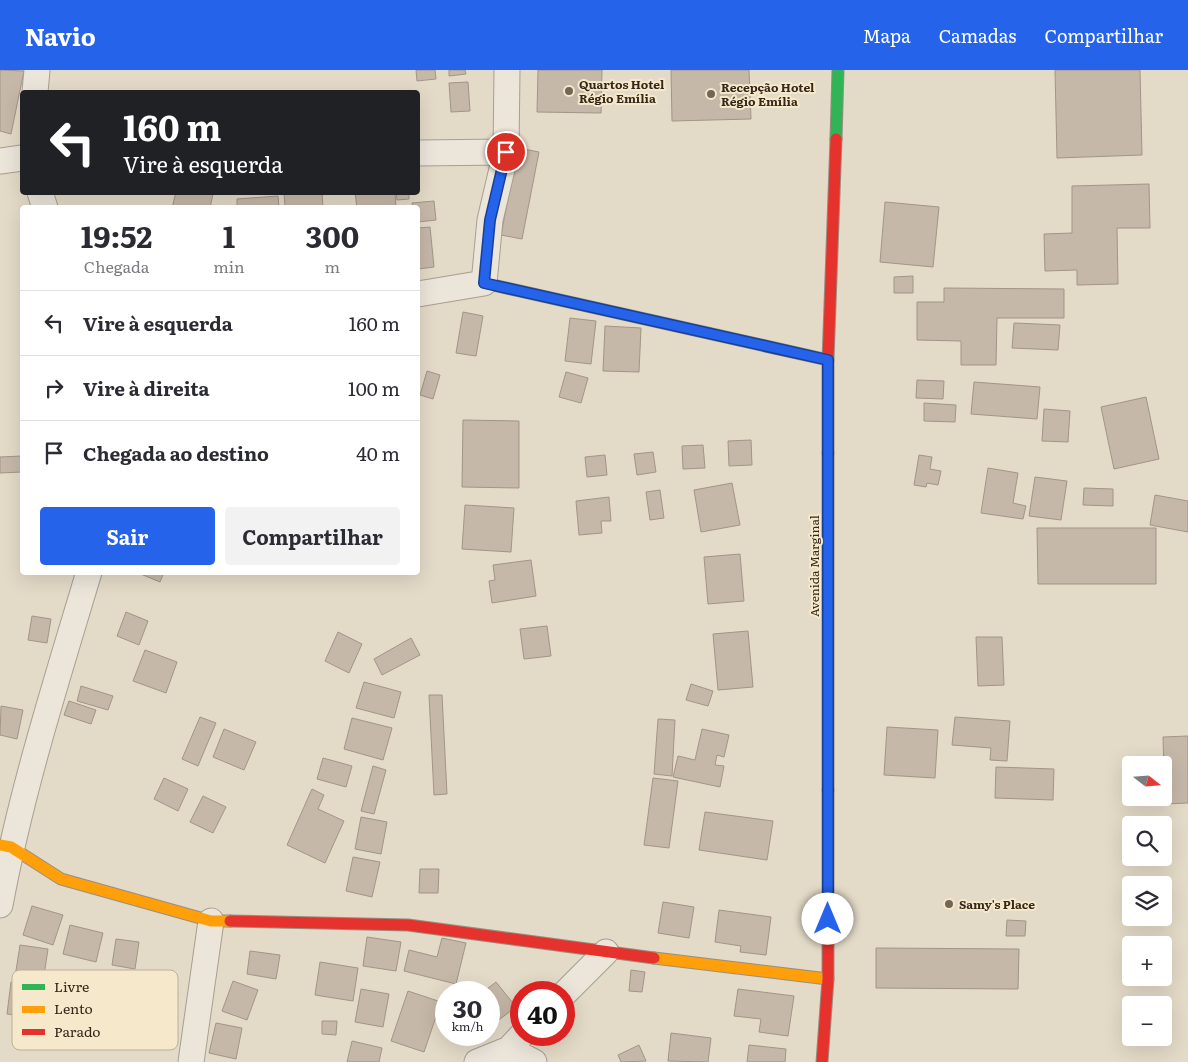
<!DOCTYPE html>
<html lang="pt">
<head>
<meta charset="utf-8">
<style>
  :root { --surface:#fff; --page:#f2f2f3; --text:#2b2b33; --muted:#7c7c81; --line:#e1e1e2; --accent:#2563eb }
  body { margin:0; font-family:Literata,serif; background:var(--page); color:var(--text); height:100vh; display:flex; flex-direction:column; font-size:19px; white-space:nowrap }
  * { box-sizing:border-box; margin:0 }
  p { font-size:16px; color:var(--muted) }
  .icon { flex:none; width:28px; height:28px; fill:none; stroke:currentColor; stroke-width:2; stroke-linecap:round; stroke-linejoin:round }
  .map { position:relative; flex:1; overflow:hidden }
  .details { position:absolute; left:20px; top:135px; width:400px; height:370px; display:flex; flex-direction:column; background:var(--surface); border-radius:5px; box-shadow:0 5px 20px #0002 }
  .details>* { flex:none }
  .hud { position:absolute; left:20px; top:20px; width:400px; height:105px; border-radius:5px; box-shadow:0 5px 20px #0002; background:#202124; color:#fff; overflow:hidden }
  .needle { width:32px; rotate:107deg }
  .fabs { position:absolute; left:1122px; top:686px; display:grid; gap:10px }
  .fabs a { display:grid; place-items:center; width:50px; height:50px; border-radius:5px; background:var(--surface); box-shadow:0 5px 20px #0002; font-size:25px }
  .speed { position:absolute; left:435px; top:911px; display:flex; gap:10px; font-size:25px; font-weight:700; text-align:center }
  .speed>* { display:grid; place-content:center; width:65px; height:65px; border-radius:50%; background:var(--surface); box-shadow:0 5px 20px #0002; line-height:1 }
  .speed small { font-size:12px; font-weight:400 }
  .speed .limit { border:8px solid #d22; background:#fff; color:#111 }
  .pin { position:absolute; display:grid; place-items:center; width:42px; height:42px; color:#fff; margin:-21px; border:2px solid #fff; border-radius:50%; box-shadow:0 1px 5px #0007 }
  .me { position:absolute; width:55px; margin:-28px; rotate:0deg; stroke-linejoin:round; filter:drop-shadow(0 0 4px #0008) }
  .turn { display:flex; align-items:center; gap:18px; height:105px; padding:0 20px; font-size:22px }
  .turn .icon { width:65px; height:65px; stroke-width:2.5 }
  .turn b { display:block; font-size:35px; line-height:42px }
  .eta { display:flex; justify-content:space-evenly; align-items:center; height:85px; text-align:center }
  .eta b { font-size:30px; font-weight:700; line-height:35px }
  .button { display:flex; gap:10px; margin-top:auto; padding:10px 20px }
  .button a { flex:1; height:58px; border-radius:5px; background:var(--accent); color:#fff; font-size:20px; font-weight:700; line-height:58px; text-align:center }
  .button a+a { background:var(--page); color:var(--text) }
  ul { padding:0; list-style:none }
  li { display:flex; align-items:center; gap:15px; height:65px; padding:0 20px; border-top:1px solid var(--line) }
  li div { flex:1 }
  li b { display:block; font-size:19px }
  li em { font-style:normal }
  header { display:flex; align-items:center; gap:30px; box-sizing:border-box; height:70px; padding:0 25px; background:var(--accent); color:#fff }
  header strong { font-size:24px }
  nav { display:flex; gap:28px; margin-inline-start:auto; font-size:18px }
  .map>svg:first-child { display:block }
  .building { fill:#c6b8a8; stroke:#a29587 }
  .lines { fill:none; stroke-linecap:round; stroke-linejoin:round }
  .street-casing { stroke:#a79f91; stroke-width:27 }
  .fast-casing { stroke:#978e81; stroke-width:13 }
  .slow-casing { stroke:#978e81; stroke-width:13 }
  .jam-casing { stroke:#978e81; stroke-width:13 }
  .street { stroke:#ebe5da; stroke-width:25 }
  .fast { stroke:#30b455; stroke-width:11 }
  .slow { stroke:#ff9f0a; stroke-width:11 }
  .jam { stroke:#e5322d; stroke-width:11 }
  .route-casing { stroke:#184099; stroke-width:12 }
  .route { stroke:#2563eb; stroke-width:9 }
  .poi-dot { fill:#726657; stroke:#f6e9cb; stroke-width:2 }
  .labels { text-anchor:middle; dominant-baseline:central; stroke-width:4; stroke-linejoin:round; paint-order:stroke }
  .poi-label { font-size:12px; font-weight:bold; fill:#35271a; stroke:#f6e9cb; text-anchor:start }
  .street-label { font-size:12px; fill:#35271a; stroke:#f6e9cb }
  .key { fill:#f6e9cb; stroke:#bcaf96; stroke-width:1 }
  .key-label { font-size:14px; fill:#35271a }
</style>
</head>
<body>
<header>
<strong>Navio</strong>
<nav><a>Mapa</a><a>Camadas</a><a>Compartilhar</a></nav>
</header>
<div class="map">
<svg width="1188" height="992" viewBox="0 0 1188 992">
  <rect width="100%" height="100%" fill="#e3dac7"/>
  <path class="building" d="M0,0L24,1L11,64L0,61Z
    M416,0H435L436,9L417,11Z
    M449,0H465L466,4L449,6Z
    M538,0H602L601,43L537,42Z
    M671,0H749L751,49L672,51Z
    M1055,0H1140L1142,85L1057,88Z
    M468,12L470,41L451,42L449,13Z
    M518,78L539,82L522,169L501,165Z
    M1149,114L1150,158H1117L1118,214L1077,215V200L1045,201L1044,164L1072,163V116Z
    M176,122H206L213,124L210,138H172Z
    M284,122H322L323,138H285Z
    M355,122H395L396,138H357Z
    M396,122H409V129L397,130Z
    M278,126L279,138H237V129Z
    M434,131L436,150L418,152V138H413L412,133Z
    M885,132L939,137L933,197L880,192Z
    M430,157L434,197L418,199V158Z
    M913,206V223H894V207Z
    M944,218L1064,219V248H997L996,295H961V271L917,270V232H944Z
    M463,242L483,246L476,286L456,283Z
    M570,248L596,251L591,294L565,291Z
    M1014,253L1060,255L1058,280L1012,278Z
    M605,256L641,258L639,302L603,301Z
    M427,301L440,305L433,329L420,325Z
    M566,302L588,308L581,333L559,327Z
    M917,310L944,311L943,329L916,328Z
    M974,312L1040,317L1037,349L971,344Z
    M1146,327L1159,389L1114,399L1101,337Z
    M924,333L956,335L955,352L924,351Z
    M1044,339L1070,341L1068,372L1042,371Z
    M463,350L519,351V418L462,417Z
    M751,370L752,395L729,396L728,371Z
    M703,375L705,398L683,399L682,376Z
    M653,382L656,402L637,405L634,384Z
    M605,385L607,405L587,407L585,387Z
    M919,385L932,387L930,399L941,401L938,415L927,413L926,417L914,415Z
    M22,386V402L0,403V387Z
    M988,398L1018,403L1013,433L1026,436L1023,449L981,443Z
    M1035,407L1067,411L1061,450L1029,446Z
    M732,413L740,455L701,462L694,420Z
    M1084,418L1113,419V436L1083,435Z
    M660,420L664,448L650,450L646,422Z
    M1155,425L1188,431V462L1150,455Z
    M609,427L611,451H601L602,463L579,465L576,431Z
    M465,435L514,438L511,482L462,479Z
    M1037,458H1156V514H1038Z
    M740,484L744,531L708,534L704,487Z
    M531,490L536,526L492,533L489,511L495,510L493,495Z
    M136,502H164L160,512Z
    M126,542L148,551L139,575L117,566Z
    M32,546L51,549L47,573L28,570Z
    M547,556L551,586L524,589L520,559Z
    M748,561L753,617L718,620L713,564Z
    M338,562L362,574L349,603L325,591Z
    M976,567H1002L1004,615L978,616Z
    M411,568L420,585L382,605L374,589Z
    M145,580L177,592L166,623L133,611Z
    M364,612L401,622L394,648L356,638Z
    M691,614L713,621L708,636L686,630Z
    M81,616L113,626L108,640L77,631Z
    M429,625H442L447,724L434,725Z
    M69,631L96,640L91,654L64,645Z
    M1,636L23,640L17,669L0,665Z
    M200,647L216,653L198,696L182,689Z
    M955,647L1010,651L1007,691L990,690L991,678L952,675Z
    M352,648L392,658L383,690L344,679Z
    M658,649L675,650L672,706L654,704Z
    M887,657L938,660L935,708L884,705Z
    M224,659L256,672L244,700L213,687Z
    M702,659L729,665L724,687L717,685L715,695L724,696L720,717L673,707L678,686L695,690Z
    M1188,666V733L1165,734L1163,667Z
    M323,688L352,696L346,717L317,709Z
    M373,696L386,700L374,744L361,741Z
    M996,697L1054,699L1053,730L995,728Z
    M164,708L188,719L178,741L154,729Z
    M653,708L678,711L669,778L644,775Z
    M312,719L324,725L318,739L344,751L325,793L287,775Z
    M203,726L226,737L213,763L190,752Z
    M705,742L773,751L767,790L699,780Z
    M361,747L387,752L381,784L355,779Z
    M353,787L380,792L372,827L346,821Z
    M420,799H439L438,823H419Z
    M663,832L694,837L689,868L658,863Z
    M32,836L63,845L53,875L23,865Z
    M719,840L771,847L766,885L740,882L741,876L715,872Z
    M1007,850L1026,851L1025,866H1006Z
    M70,855L103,863L96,892L63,884Z
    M367,867L401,872L396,901L363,896Z
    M442,868L466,873L456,914L404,901L409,880L437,887Z
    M116,869L139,872L135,899L112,895Z
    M20,875L48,879L43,912L15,907Z
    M876,878L1019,879L1018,919L876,918Z
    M250,881L280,885L276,909L247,904Z
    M320,892L358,898L353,931L315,925Z
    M631,900L645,902L642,922L629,921Z
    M233,911L258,920L247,950L222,941Z
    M11,912L40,916L36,948L7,944Z
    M496,912L516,937L496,952L489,943V922H483Z
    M149,915L178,922L165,968L136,960Z
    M361,919L389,924L383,957L355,952Z
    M738,919L794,926L788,966L759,962L761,949L734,946Z
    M408,921L441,932L424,982L391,971Z
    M322,951H337L336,965L322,964Z
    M216,953L242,958L236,989L209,983Z
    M671,963L711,968L708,992L668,991Z
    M352,971L382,978L379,992H347Z
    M639,975L646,991L621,992L618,985Z
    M749,975L786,979L785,992H747Z"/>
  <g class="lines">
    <defs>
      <path id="street" d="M35,22L37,0
        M418,83L506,82L507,0
        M0,91L22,88
        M40,122L45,138
        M418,224L484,213L490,150L506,82
        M0,835C21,722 56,612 89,502
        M564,924L606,882
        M509,979L534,992
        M191,992L211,851
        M477,992L509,979L522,965"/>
      <path id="fast" d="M836,69L838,0
        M484,213L828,290
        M828,383V720"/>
      <path id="slow" d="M0,775L11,777L61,809L211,851H230
        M654,888L828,909"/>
      <path id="jam" d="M828,383V290L836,69
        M230,851L408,855L654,888
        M822,992L828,909V720"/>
    </defs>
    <use href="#street" class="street-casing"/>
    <use href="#fast" class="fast-casing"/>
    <use href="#slow" class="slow-casing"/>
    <use href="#jam" class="jam-casing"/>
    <use href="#street" class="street"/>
    <use href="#fast" class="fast"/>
    <use href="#slow" class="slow"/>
    <use href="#jam" class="jam"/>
  </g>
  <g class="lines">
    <defs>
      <path id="route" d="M506,82L490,150L484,213L828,290V849"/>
    </defs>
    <use href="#route" class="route-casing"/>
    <use href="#route" class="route"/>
  </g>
  <g class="poi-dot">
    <circle cx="569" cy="21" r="5"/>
    <circle cx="711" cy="24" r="5"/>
    <circle cx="949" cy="834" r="5"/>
  </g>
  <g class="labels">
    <g class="poi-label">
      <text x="579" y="14">Quartos Hotel<tspan x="579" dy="14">Régio Emília</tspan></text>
      <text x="721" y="17">Recepção Hotel<tspan x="721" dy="14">Régio Emília</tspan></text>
      <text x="959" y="834">Samy's Place</text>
    </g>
    <g class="street-label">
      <text transform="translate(814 496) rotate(-90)">Avenida Marginal</text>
    </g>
  </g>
  <rect x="12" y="900" width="166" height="80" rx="8" class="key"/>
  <rect x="22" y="914" width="23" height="6" fill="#30b455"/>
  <rect x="22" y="936" width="23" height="7" fill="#ff9f0a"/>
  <rect x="22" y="959" width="23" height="6" fill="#e5322d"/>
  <g class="key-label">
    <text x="54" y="922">Livre</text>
    <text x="54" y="944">Lento</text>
    <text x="54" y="967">Parado</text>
  </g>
</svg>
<div class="fabs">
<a><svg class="needle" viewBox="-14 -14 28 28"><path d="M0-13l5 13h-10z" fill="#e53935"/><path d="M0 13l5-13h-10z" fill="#7c7c81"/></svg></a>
<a><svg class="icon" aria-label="search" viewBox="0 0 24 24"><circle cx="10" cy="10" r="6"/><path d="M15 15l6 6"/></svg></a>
<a><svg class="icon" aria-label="layers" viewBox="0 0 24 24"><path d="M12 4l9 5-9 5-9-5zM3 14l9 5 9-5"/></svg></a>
<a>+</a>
<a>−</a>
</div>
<div class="speed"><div>30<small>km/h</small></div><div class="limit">40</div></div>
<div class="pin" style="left:506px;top:82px;background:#d93025"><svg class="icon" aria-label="arrive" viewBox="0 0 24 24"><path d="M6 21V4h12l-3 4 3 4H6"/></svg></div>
<svg class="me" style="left:828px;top:849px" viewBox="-20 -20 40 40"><circle r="19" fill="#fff"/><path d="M0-13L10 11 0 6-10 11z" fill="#2563eb"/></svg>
<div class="hud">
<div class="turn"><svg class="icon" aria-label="left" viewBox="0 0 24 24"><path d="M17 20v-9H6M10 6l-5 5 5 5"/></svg><div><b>160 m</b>Vire à esquerda</div></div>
</div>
<section class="details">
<div class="eta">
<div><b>19:52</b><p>Chegada</p></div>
<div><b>1</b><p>min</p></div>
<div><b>300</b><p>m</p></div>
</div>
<ul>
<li><svg class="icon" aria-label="left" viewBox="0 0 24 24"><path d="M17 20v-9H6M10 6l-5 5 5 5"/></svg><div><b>Vire à esquerda</b></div><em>160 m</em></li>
<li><svg class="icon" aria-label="right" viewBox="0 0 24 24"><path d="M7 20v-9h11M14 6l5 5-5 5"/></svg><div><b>Vire à direita</b></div><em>100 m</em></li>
<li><svg class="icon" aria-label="arrive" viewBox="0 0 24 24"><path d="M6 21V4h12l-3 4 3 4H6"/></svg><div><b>Chegada ao destino</b></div><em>40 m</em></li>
</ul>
<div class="button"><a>Sair</a><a>Compartilhar</a></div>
</section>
</div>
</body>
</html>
